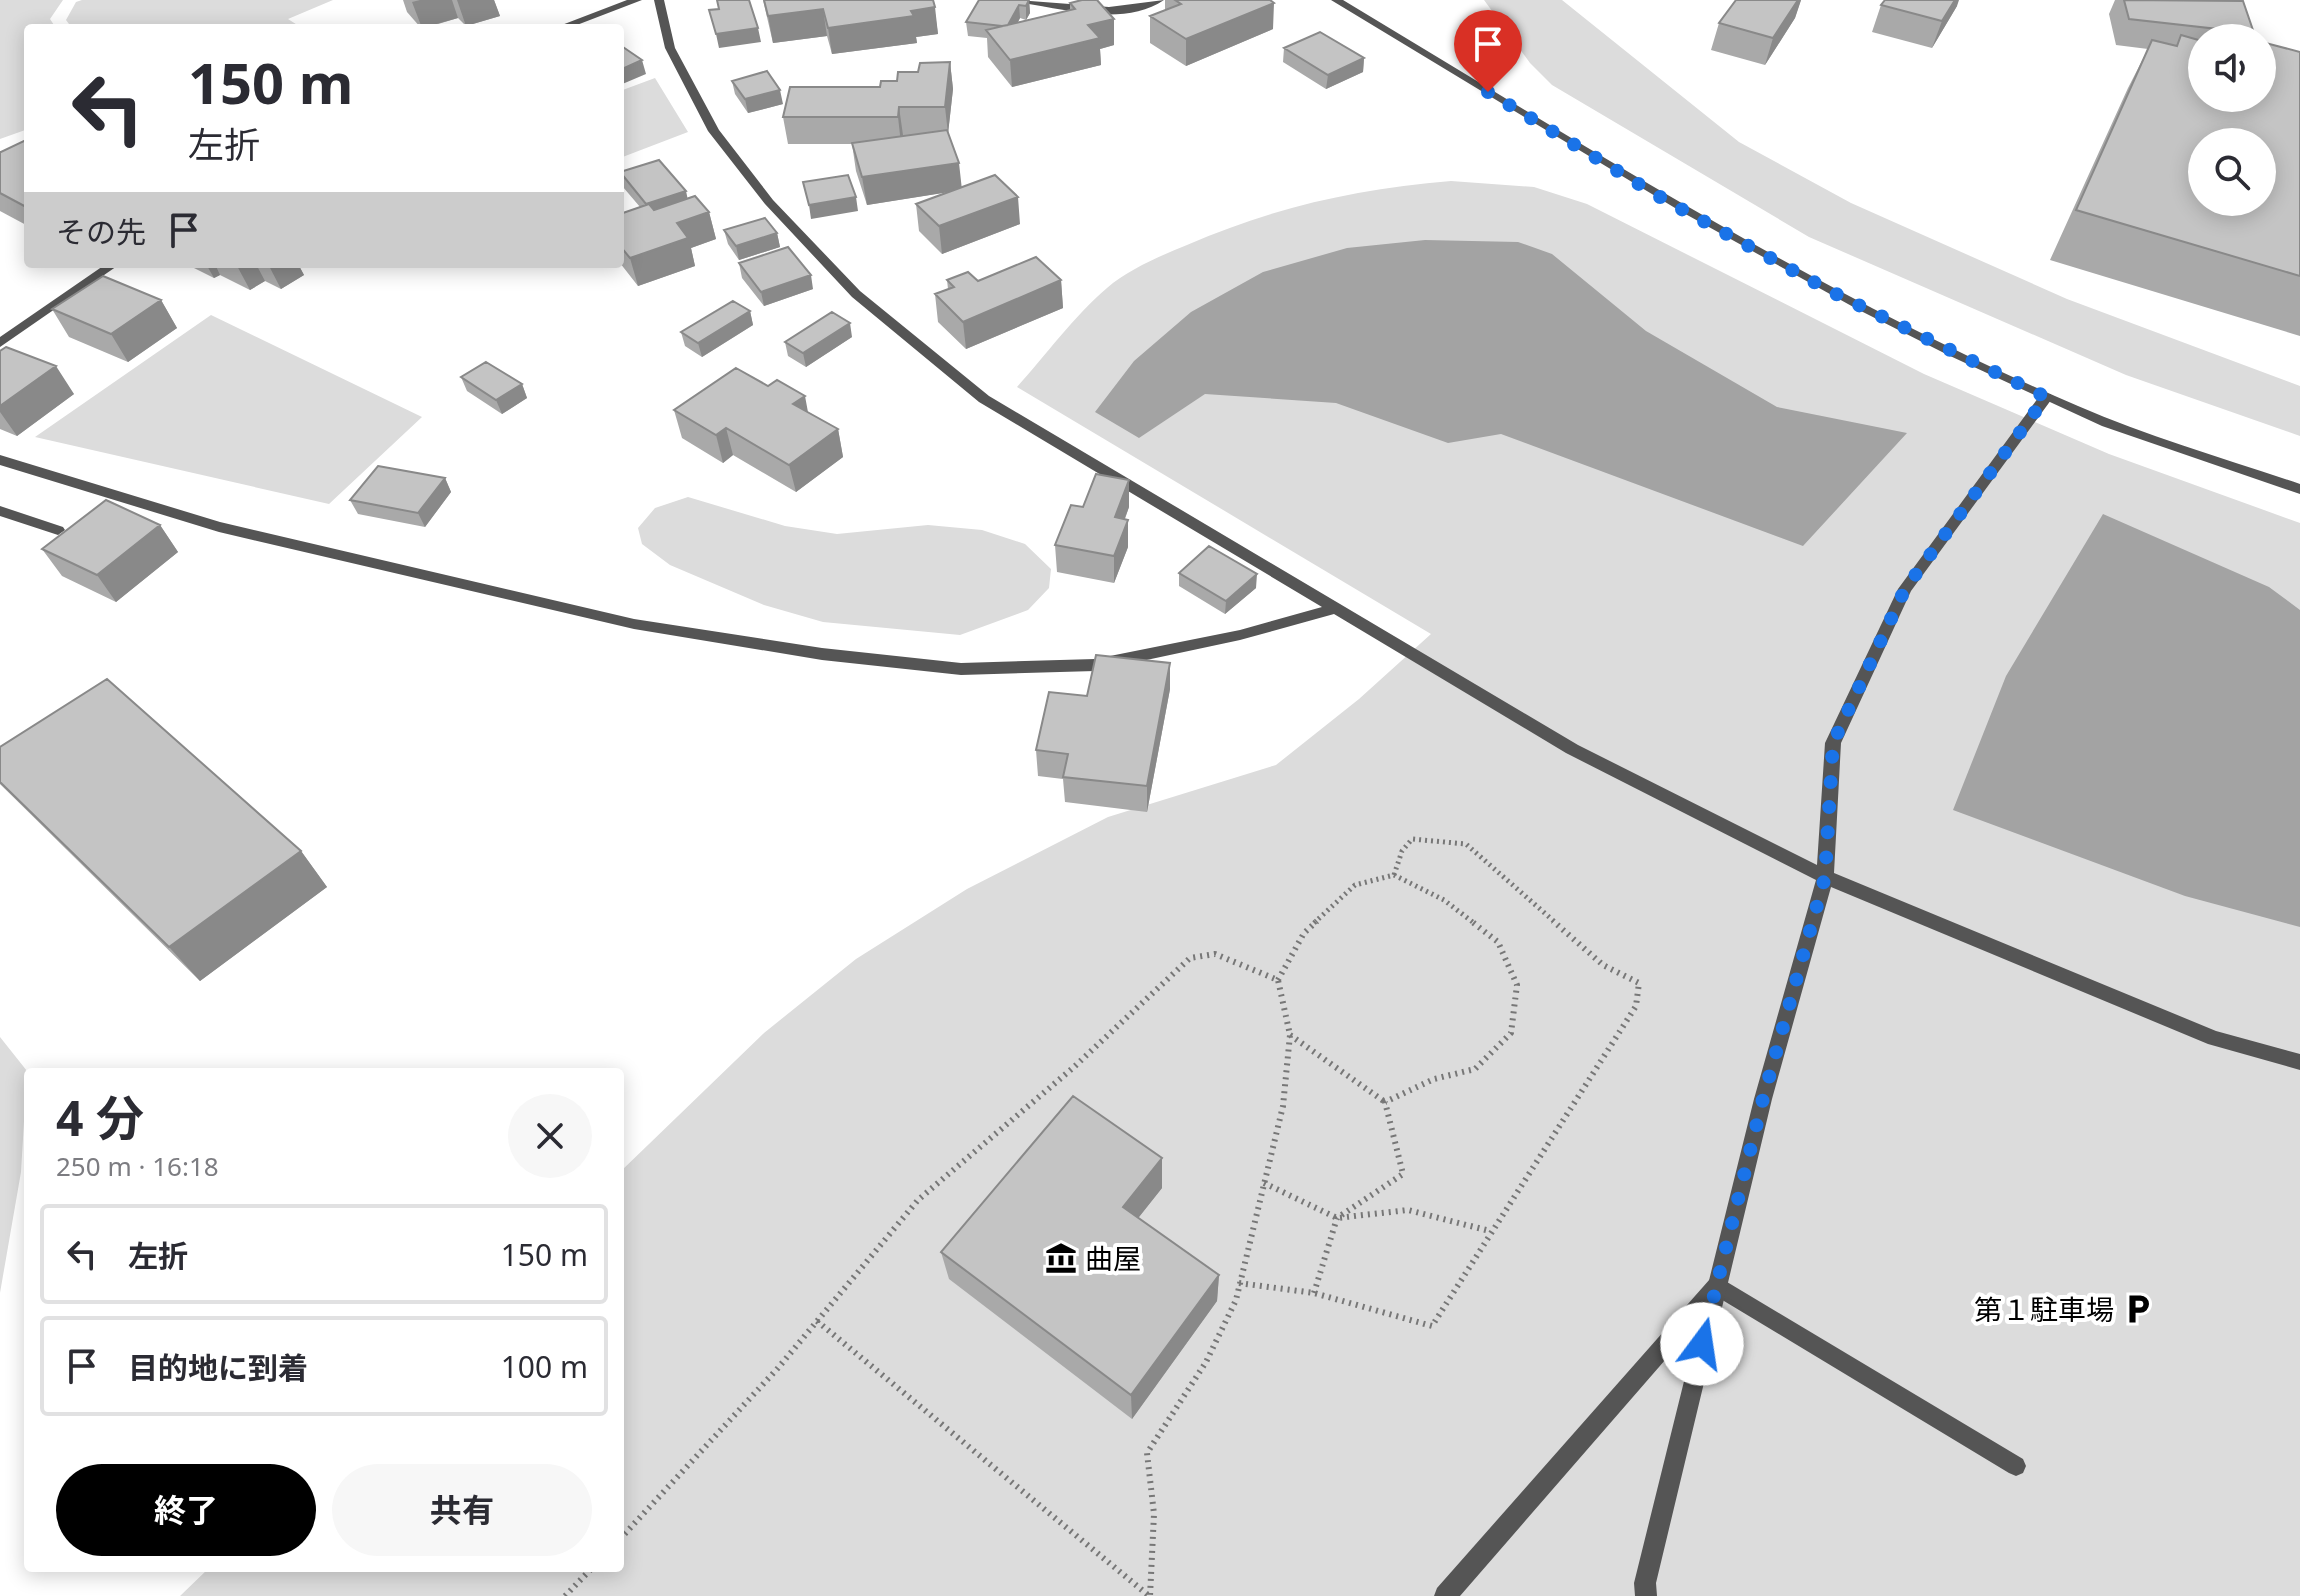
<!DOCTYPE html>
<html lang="ja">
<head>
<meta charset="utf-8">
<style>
  :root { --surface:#fff; --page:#f7f7f7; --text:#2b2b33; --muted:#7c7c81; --line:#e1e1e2; --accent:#000 }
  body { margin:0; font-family:"Noto Sans","Noto Sans JP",sans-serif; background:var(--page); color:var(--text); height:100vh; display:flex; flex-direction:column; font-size:30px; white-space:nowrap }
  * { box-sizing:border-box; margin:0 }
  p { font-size:26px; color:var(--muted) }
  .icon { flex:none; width:44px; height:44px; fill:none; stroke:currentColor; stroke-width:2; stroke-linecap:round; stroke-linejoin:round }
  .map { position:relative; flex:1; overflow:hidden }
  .panel { position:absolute; left:24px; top:1068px; width:600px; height:504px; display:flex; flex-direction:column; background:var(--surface); border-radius:8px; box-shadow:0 4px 20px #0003 }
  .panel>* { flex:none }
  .top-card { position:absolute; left:24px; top:24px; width:600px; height:244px; border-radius:8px; box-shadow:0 4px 20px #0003; background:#fff; color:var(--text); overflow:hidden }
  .fabs { position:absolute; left:2188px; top:24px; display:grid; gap:16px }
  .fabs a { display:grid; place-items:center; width:88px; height:88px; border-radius:50%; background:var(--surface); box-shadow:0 4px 20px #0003; font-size:40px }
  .pin { position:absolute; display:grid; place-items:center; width:68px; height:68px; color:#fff; margin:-82px -34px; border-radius:50% 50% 50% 0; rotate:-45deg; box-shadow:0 0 8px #0007 }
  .pin .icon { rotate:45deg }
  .me { position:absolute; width:88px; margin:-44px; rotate:14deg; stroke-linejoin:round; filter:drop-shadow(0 0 6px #0008) }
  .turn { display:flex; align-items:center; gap:28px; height:168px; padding:0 32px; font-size:36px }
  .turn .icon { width:104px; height:104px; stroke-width:2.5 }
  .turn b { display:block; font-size:56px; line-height:68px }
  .then { display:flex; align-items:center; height:76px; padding:0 32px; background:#0003; gap:16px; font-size:30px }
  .round { display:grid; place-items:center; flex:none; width:84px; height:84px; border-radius:42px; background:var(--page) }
  .summary { display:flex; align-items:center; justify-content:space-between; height:136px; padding:0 32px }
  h1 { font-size:48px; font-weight:700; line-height:60px }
  .cta { display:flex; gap:16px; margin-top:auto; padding:16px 32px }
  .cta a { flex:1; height:92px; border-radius:48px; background:var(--accent); color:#fff; font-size:32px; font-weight:700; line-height:92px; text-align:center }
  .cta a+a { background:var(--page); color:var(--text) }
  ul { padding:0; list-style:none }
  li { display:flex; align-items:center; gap:24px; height:100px; margin:0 16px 12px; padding:0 16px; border:4px solid var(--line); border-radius:8px }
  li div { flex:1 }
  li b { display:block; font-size:30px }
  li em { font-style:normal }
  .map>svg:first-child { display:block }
  .green { fill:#dcdcdc }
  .water { fill:#a3a3a3 }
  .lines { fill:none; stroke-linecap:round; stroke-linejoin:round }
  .path-far1 { stroke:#777; stroke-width:5; stroke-dasharray:2 4; stroke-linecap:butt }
  .path { stroke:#777; stroke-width:6; stroke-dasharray:2 5; stroke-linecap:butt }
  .service { fill:#555; fill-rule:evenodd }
  .minor { fill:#555; fill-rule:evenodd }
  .tertiary { fill:#555; fill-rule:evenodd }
  .wall { fill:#a9a9a9 }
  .shaded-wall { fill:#898989 }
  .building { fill:#c4c4c4; stroke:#898989; stroke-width:2; fill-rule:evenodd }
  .route { stroke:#1a73e8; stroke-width:14; stroke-dasharray:0 25.2 }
  .labels { text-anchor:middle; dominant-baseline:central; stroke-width:8; stroke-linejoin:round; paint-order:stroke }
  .near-poi-label { font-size:28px; fill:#000; stroke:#fff; text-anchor:start }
</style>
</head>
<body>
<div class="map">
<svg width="2300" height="1596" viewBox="0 0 2300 1596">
  <rect width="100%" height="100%" fill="#fff"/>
  <path class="green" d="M0,0H63L50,19L56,28H28V129L0,139Z
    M82,0H333L288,19L302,28H72L66,20L76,2Z
    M1484,0H1562L1739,142L1851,203L2067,299L2300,386V436L2126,375L1809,237L1552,85L1530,63Z
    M655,78L688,132L620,158V91Z
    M1451,181L1534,187L1587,204L1924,374L2109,454L2300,523V1596H180L209,1568H620V1172L764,1033L856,959L967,889L1108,817L1276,765L1359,699L1431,634L1017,387C1045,356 1075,315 1107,288C1129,269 1160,256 1187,245C1275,207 1356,189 1451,181Z
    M211,315L422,417L329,504L35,437Z
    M688,497L785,526L837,534L928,525L982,530L1025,544L1051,569L1049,588L1028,610L960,635L823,622L764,605L670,565L642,544L638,528L655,508Z
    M0,1037L27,1071L21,1172L0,1293Z"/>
  <path class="water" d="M1425,240L1518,242L1552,254L1646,331L1777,407L1907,433L1803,546L1501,434L1448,443L1336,403L1205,394L1139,438L1095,412L1134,361L1191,312L1263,272L1347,248Z
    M2103,514L2269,587L2300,610V927L2185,896L1953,810L2006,676Z"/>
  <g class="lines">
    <path class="path-far1" d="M1394,875L1402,851L1412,839L1466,844L1556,923
      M1314,923L1355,885L1394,875L1444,900L1474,923"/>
    <path class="path" d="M1278,980L1304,933L1317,921
      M1290,1035L1385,1102
      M1264,1183L1337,1218L1408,1210L1490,1231
      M1239,1283L1314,1293L1432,1326L1636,1006L1639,983L1603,965L1553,921
      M1314,1293L1337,1218L1403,1174L1385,1102L1434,1079L1475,1069L1511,1033L1517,985L1498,942L1471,921
      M817,1321L1148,1595
      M620,1539L778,1368L918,1200L1074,1067L1190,958L1215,954L1278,980L1290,1035L1283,1106L1236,1300L1206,1362L1147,1453L1154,1514L1150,1596
      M565,1596L592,1568"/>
    <path class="service" d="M1717,1276L2023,1459L2026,1466L2023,1473L2016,1476L2009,1473L1719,1298L1460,1596H1434L1437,1588L1710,1279Z"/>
    <path class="minor" d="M654,0H664L675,48L719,130L773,200L860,291L989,396L1578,745L1817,865L1825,743L1898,589L2041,394H2051V400L1911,591L1841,743L1834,873L2216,1031L2300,1054V1070L2208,1044L1831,887L1772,1099L1656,1583L1657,1596H1635L1634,1583L1754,1099L1816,880L1566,753L1334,614L1240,640L1095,671L961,675L822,660L634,629L219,532L0,465V455L220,522L634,619L822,648L961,663L1095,659L1240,630L1322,607L979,402L852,297L765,204L708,131L665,48Z
      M1017,0L1109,7L1164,0C1125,27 1065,9 1022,3Z
      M0,506L63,527L65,530L58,535L0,516Z"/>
    <path class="tertiary" d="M627,0H642L569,28H554Z
      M1331,0H1343C1582,144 1821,296 2078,406C2150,437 2226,459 2300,484V494L2102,426L1948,355L1857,309L1680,211Z
      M106,264H120L0,347V337Z"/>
  </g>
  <path class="wall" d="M403,0H494L500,16L466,26L458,18L425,28H421L407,12Z
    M763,0H933L938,34L916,37L917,43L832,54L827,36L773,43Z
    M1029,0L1030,13L1026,20L1020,18L1018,22L1070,10V3L1114,45L1100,49L1101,65L1012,87L988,57L987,38L968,36L966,22Z
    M1165,0H1270L1273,29L1186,66L1150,43V16L1165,10Z
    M1736,0H1801L1795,18L1765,65L1711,50L1719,23Z
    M2115,0H2238L2254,33L2251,38H2202V98L2300,52V336L2050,260L2128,88L2148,49L2116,45L2109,14Z
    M1881,5L1957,6L1932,48L1872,32Z
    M1284,48L1364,58L1363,72L1326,89L1283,62Z
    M950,62L953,89L948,133L961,187L1020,224L942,254L919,231L916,204L948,192L867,205L856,171L852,144H788L783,117L880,87L918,72Z
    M732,81L783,104L748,113L735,94Z
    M28,139V226L0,211V152H1Z
    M620,172L688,199L709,212L716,239L691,248L695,266L638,286L620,263V214L640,207L623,187Z
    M724,230L777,233L780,247L739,260L728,244Z
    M739,263L813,289L764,306L742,278Z
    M186,264H298L304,275L281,289L265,281L250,290L220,275L214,278Z
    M947,280H1061L1063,308L966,349L938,322L935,294L948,289Z
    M161,300L177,328L128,362L69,337L52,309Z
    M750,311L753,325L702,357L685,346L681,332Z
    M852,337L806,367L788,356L785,342Z
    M0,351L74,394L17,436L0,429Z
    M461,377L522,384L527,398L502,414L467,391Z
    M674,410L808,412L838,429L843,457L796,492L733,455L723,463L682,438Z
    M445,478L451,492L425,527L358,514L350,500Z
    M1129,480V507L1125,519L1128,520V547L1114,583L1057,572L1055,545L1083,507Z
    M160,525L178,552L116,602L62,576L42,549Z
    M1179,573L1256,588L1225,614L1179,586Z
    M1170,689L1147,812L1065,802L1063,779L1038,776L1036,750L1087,696Z
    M0,747L301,851L327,887L200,981L0,784Z
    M1162,1158V1188L1138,1218L1219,1275L1217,1301L1132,1419L949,1279L941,1252Z"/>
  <path class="shaded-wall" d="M420,0H452L458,18L422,28L412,2Z
    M457,0H494L500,16L466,26Z
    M1029,0L1030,13L1026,20V6Z
    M1798,0H1801L1795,18L1765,65L1773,38Z
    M1955,0H1959L1957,6L1932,48L1942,21Z
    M1274,3L1273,29L1186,66V39Z
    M1019,5L1020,18L1008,41L1007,27Z
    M935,7L938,34L916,37L917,43L832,54L828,28L911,11Z
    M823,9L827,36L773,43L768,16Z
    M1114,19V45L1100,49L1101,65L1012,87L1010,60L1088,25Z
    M758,28L761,42L719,48L716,34Z
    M1364,58L1363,72L1326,89L1328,75Z
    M642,60L646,74L620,85V70Z
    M950,62L953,89L948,134L945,107Z
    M780,90L783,104L748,113L745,99Z
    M899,107L903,135L901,144L898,117Z
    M959,163L962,190L867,205L862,177Z
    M686,191L689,205L650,218L646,204Z
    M856,197L858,211L811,219L809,205Z
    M1018,197L1020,224L942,254L939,226Z
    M709,212L716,239L691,248L695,266L638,286L630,258L677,223Z
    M777,233L780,247L739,260L736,246Z
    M206,264H215L220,275L214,278Z
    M236,264H256L265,281L250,290Z
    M268,264H298L304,275L281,289Z
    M811,275L813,289L764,306L761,292Z
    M1061,280L1063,308L966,349L963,322Z
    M161,300L177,328L128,362L111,334Z
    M750,311L753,325L702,357L698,343Z
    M850,323L852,337L806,367L803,353Z
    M56,366L74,394L17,436L0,412V406Z
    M522,384L527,398L502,414L496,400Z
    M805,396L810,423L793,404Z
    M726,428L733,455L723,463L716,435Z
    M838,429L843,457L796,492L789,465Z
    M445,478L451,492L425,527L418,513Z
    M1129,480V507L1115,544V517Z
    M1128,520V547L1114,583V556Z
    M160,525L178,552L116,602L97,575Z
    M1257,574L1256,588L1225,614L1226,601Z
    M1170,663V689L1147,812V786Z
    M301,851L327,887L200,981L169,947Z
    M1162,1158V1188L1124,1236L1123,1207Z
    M1219,1275L1217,1301L1132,1419L1131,1395Z"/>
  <path class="building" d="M717,0H749L758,28L716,34L709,10L719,9Z
    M764,0H933L935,7L911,11L914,16L828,28L823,9L768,16Z
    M979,0H1029L1026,6L1019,5L1008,25L1002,26L966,22Z
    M1082,0H1097L1114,19L1088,25L1100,38L1010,60L986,30L1075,9L1070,3Z
    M1175,0H1270L1274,3L1186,39L1150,16L1181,4Z
    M1736,0H1798L1773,38L1719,23Z
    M1885,0H1955L1942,21L1881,5Z
    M2124,0L2243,1L2254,33L2129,19Z
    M1320,32L1364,58L1328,75L1284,48Z
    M2181,35L2202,41V98H2262V42L2300,52V276L2076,210L2152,40L2177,46ZM2202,142H2262V202H2202Z
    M620,45L642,60L620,70Z
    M950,62L945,107H899L898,117H783L790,87H880L881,81H897L898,72H918L920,63Z
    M767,71L780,90L745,99L732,81Z
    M947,130L959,163L862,177L852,143Z
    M28,139V208L0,193V152H1Z
    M659,160L686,191L646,204L620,172Z
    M848,175L856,197L809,205L803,182Z
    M995,175L1018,197L939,226L916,204Z
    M695,196L709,212L677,223L688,238L630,258L620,246V214L649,204L654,210Z
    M765,218L777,233L736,246L724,230Z
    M788,247L811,275L761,292L739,263Z
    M1036,257L1061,280L963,322L935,294L954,287L947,280L968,272L978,281Z
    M103,276L161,300L111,334L52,309Z
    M733,301L750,311L698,343L681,332Z
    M832,312L850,323L803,353L785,342Z
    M6,347L56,366L0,406V351Z
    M486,362L522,384L496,400L461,377Z
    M736,368L768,386L777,380L805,396L793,404L838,429L789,465L726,428L716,435L674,410Z
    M378,466L445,478L418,513L350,500Z
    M1096,474L1129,480L1115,517L1128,520L1114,556L1055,545L1071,505L1083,507Z
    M106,500L160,525L97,575L42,549Z
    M1209,546L1257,574L1226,601L1179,573Z
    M1096,655L1170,663L1147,786L1063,777L1068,754L1036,750L1049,692L1087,696Z
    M107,679L301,851L169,947L0,782V747Z
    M1073,1096L1162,1158L1123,1207L1219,1275L1131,1395L941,1252Z"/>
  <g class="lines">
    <path class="route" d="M1488,92L1665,200L1832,292L2046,397L1905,589L1833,743L1825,877L1763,1099L1702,1344"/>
  </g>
  <defs>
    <symbol id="museum-bare" viewBox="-9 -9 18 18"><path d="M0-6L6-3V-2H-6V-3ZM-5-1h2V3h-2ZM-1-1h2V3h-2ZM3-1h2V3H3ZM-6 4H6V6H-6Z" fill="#000" stroke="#fff" stroke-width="2.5" paint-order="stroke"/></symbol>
    <symbol id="parking-bare" viewBox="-9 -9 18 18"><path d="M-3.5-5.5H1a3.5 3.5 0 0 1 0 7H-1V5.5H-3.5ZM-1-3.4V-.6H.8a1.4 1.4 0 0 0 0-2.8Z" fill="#000" stroke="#fff" stroke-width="2.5" paint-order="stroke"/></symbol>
  </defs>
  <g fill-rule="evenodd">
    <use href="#museum-bare" x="1039" y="1236" width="44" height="44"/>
    <use href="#parking-bare" x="2116" y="1287" width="44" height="44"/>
  </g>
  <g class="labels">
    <g class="near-poi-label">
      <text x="1085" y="1258">曲屋</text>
      <text x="2114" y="1309" text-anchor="end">第１駐車場</text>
    </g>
  </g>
</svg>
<div class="fabs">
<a><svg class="icon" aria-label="sound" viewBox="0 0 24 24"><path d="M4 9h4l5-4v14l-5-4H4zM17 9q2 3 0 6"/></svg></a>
<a><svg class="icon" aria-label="search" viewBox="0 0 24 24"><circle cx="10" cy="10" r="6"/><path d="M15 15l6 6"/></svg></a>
</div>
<div class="pin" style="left:1488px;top:92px;background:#d93025"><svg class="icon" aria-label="arrive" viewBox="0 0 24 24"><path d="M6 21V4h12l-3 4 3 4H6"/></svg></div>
<svg class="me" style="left:1702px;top:1344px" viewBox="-20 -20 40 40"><circle r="19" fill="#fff"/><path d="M0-13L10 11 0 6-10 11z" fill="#1a73e8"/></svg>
<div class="top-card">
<div class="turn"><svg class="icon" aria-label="left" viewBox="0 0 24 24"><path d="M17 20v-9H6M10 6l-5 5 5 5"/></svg><div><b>150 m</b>左折</div></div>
<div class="then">その先<svg class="icon" aria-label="arrive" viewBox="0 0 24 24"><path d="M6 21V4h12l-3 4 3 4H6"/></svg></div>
</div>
<section class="panel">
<div class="summary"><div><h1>4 分</h1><p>250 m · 16:18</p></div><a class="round"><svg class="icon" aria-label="close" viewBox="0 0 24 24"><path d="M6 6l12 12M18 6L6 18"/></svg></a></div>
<ul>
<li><svg class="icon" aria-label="left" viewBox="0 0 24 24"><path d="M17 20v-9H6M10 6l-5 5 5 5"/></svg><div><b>左折</b></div><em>150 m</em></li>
<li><svg class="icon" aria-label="arrive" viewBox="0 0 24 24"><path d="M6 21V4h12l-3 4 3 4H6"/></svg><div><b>目的地に到着</b></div><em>100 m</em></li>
</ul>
<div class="cta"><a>終了</a><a>共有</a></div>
</section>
</div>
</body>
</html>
